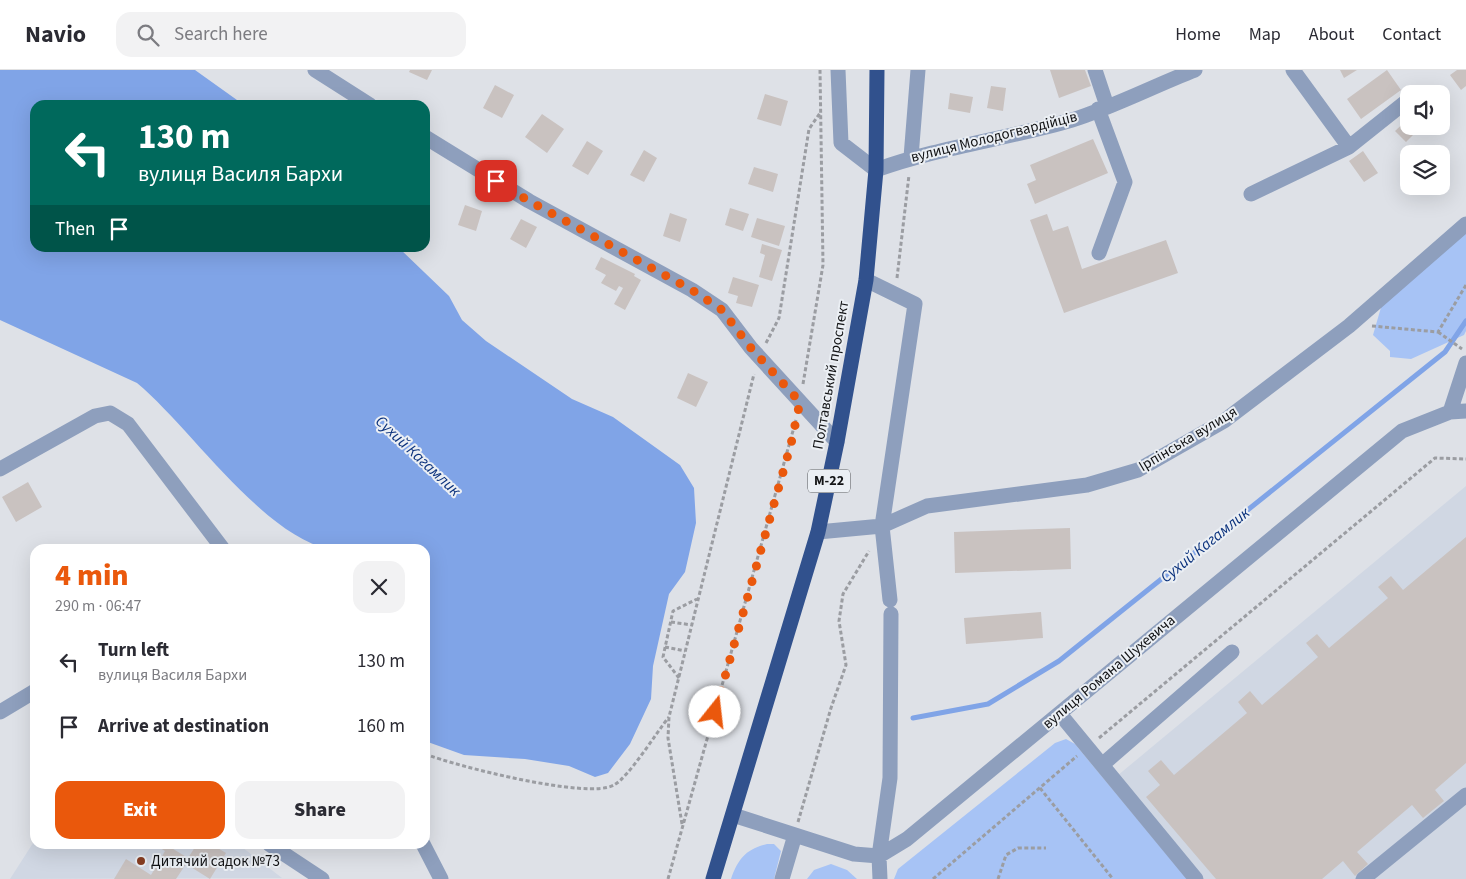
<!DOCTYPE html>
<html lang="en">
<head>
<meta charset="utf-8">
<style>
  :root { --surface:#fff; --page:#f2f2f3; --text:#2b2b33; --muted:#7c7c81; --line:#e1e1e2; --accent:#ea580c }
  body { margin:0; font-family:"Source Sans 3",sans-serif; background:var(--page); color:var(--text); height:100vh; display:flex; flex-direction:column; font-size:19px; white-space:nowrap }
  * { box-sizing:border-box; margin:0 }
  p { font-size:16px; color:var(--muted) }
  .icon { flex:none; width:28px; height:28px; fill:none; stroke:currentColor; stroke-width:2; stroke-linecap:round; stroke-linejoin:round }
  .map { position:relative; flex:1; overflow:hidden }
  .sheet { position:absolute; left:30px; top:474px; width:400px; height:305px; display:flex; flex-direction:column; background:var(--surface); border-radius:15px; box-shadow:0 5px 20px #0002 }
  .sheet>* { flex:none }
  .top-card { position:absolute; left:30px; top:30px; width:400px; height:152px; border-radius:15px; box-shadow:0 5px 20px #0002; background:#00695c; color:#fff; overflow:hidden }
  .fabs { position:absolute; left:1400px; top:15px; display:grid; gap:10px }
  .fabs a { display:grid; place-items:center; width:50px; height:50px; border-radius:10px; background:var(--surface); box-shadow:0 5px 20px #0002; font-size:25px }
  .pin { position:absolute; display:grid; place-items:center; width:42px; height:42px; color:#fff; margin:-21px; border-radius:10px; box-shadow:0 2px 8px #0006 }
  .me { position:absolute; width:55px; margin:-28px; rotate:16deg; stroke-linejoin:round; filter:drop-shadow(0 0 4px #0008) }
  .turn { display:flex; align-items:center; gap:18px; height:105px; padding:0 25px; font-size:22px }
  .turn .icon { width:65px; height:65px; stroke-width:2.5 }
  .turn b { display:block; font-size:35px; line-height:42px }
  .then { display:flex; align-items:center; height:48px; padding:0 25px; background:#0003; gap:10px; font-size:19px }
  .round { display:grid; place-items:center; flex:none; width:52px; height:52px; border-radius:15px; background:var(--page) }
  .summary { display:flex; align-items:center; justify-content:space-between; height:85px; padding:0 25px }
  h1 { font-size:30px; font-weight:800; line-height:38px; color:var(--accent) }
  .button { display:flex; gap:10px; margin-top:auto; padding:10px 25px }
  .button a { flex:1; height:58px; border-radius:15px; background:var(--accent); color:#fff; font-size:20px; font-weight:800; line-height:58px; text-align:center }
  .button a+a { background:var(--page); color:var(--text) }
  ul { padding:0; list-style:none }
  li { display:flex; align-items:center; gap:15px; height:65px; padding:0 25px }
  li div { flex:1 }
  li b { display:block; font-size:19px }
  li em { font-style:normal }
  header { display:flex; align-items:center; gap:30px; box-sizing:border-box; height:70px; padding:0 25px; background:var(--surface); border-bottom:1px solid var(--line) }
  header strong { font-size:24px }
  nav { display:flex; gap:28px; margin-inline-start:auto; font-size:18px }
  .search { width:350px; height:45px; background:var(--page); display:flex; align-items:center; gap:12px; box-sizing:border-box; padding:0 18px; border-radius:15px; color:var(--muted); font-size:19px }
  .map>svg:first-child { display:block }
  .built { fill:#d0d7e3 }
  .green { fill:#a7c3f5 }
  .water { fill:#80a4e7 }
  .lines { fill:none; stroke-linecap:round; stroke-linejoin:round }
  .stream { stroke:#80a4e7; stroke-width:5 }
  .building { fill:#c9c2c0 }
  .path { stroke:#9b9da2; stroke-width:3; stroke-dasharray:4 2.5; stroke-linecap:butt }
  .minor { stroke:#8e9fbd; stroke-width:15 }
  .highway { stroke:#31518d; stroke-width:15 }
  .route { stroke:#ea580c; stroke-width:9; stroke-dasharray:0 16.2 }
  .poi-dot { fill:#863d22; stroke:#ebeff4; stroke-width:2 }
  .labels { text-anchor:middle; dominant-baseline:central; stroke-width:4; stroke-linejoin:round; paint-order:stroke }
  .shield { fill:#ebeff4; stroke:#535558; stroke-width:1 }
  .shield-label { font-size:14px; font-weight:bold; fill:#121315 }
  .street-label { font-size:15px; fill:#121315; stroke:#ebeff4 }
  .poi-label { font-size:15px; fill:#121315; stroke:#ebeff4; text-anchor:start }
  .water-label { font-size:16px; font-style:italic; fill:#0b327d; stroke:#ebeff4 }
</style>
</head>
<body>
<header>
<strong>Navio</strong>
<div class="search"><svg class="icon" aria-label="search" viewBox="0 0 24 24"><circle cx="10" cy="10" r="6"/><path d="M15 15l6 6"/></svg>Search here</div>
<nav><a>Home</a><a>Map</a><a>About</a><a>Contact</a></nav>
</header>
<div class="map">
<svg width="1466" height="809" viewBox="0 0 1466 809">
  <rect width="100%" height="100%" fill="#dee1e7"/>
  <path class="built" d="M1466,416V809H1201L1117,706Z
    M35,770V774H238L282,808L10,809Z"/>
  <path class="green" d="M1466,162V261L1464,265L1411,289L1390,287V281L1373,265L1382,234Z
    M1066,669L1075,674L1187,809H894L898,799L1055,673Z
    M767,774H774L781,781L774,809H731C738,789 746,779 767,774Z
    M831,794L847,800L857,809H807L814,800Z"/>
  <path class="water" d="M0,0H195L244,35H35V178H399L449,226L462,250L486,271L572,329L613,347L680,395L694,418L696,453L685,502L669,524L653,596L651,629L630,674L608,703L595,707L569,696L525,689L464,685L425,671V479C402,479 379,479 356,479C348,479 337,480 329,479C262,465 190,357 137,313L0,250Z"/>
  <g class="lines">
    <path class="stream" d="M913,648L988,634L1059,591L1445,282L1466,251"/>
  </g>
  <path class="building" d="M410,0H432L427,10L409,2Z
    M1050,0H1085L1091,16L1059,28Z
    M1340,0H1357L1344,8Z
    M1387,0L1401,20L1361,49L1347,29Z
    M1457,0H1466V16L1461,20L1450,5Z
    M495,15L514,25L502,48L483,38Z
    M991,16L1006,18L1003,41L987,38Z
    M950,23L973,27L970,43L948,39Z
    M765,24L788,31L781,56L757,49Z
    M542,44L564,59L547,83L525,67Z
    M1409,48V56H1422L1406,72L1395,61Z
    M1093,69L1108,103L1035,134L1027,114L1036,110L1030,95Z
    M587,71L603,81L588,105L572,96Z
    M644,80L657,88L644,112L630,105Z
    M1363,81L1378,103L1364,112L1349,91Z
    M754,97L778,104L773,122L748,114Z
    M465,135L482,141L476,161L458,155Z
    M730,138L749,144L743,161L725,155Z
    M670,143L687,149L680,172L663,166Z
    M1047,144L1053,161L1068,156L1082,199L1166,170L1178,203L1064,243L1030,150Z
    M757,148L785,156L779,176L751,167Z
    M521,149L537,157L526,178L510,169Z
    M762,174L782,180L772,211L759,207L765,185L760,183Z
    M601,187L635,204L634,206L641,210L625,240L614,234L623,218L619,216L616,221L601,213L606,205L595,199Z
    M733,207L759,215L752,237L736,233L738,226L728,223Z
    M688,303L708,312L696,337L677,328Z
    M28,412L42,437L16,452L2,427Z
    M1070,458L1071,499L955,503L954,462Z
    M1466,467V693L1435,720L1444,731L1423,748L1412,735L1357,782L1368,794L1355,806L1343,791L1322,809H1216L1146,727L1160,715L1148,701L1161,690L1174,705L1247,643L1238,632L1250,621L1262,635L1318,587L1306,573L1317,564L1329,578L1388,528L1378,517L1391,506L1403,520Z
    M1041,542L1043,568L966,574L964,548Z
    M154,774H172L170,777L188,788L197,774H211L226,783L210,809L186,794L176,809H114L126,789L151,805L165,781Z"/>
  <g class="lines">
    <path class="path" d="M897,208L909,105
      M1372,256L1438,262L1466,215
      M1438,262L1462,279
      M766,273L779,248L809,59L820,43
      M803,314L823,195L820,0
      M671,552L692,555
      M665,577L685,581
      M679,608L663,587L673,541L697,529
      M1099,668L1435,388L1466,389
      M425,684C456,696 588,730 614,715C629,707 656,663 669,647
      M1040,718L1113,809
      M798,752L831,638L846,595L839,551L843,524L869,481
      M682,754L668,668L669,647L754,304
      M668,809L796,350
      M933,809L1077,686
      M998,809L1006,785L1018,778H1046"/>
    <path class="minor" d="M315,0L370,35
      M838,0L841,73L876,100C939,77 1007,69 1072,50C1111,38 1156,15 1195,0
      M1095,0L1107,36
      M1293,0L1349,77L1408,30
      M1098,39L1125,112L1099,183
      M425,67L529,131L692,220L722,240L751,278L837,372
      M911,87L918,0
      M1251,124L1349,77
      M866,210L915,234L882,456L890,530
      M1450,342L1466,293
      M0,399L95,346L110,343L128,354L223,479
      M818,462L882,456L927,436L1087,415L1138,400L1224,351L1349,256L1466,154
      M0,642L35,621
      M1060,644L1102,695L1232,582
      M1102,695L1196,809
      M733,745L854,784L879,786L907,769L1402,361L1450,342L1466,341
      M269,774L322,809
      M423,774L441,809
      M782,809L795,765
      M880,809L879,786L890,708L891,544
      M1363,809L1466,725"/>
    <path class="highway" d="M713,809L818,462L837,372L866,210L876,100L877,0"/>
  </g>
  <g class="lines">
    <path class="route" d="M496,111L529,131L692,220L722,240L751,278L800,332L791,374L715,642"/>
  </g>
  <circle class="poi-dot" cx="141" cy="791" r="5"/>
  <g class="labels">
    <rect class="shield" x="808" y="399.5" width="42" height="23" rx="4"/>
    <g class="shield-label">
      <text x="829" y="411">М-22</text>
    </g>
    <g class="street-label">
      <text transform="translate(994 67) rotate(-14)">вулиця Молодогвардійців</text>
      <text transform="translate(831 305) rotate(-80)">Полтавський проспект</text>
      <text transform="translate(1188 369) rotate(-31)">Ірпінська вулиця</text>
      <text transform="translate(1109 602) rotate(-40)">вулиця Романа Шухевича</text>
    </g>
    <g class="poi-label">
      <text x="151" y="791">Дитячий садок №73</text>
    </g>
    <g class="water-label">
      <text transform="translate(418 386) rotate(43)">Сухий Кагамлик</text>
      <text transform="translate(1205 475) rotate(-39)">Сухий Кагамлик</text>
    </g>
  </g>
</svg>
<div class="fabs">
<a><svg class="icon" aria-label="sound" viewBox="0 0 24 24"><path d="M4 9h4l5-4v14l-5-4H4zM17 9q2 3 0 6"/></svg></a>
<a><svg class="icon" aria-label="layers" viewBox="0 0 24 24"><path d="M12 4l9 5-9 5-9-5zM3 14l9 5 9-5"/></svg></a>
</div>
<div class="pin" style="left:496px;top:111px;background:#d93025"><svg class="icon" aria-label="arrive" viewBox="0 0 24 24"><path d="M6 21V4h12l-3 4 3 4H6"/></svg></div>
<svg class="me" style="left:715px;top:642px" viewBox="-20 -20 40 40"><circle r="19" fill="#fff"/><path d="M0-13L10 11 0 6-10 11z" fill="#ea580c"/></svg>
<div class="top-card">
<div class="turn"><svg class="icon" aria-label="left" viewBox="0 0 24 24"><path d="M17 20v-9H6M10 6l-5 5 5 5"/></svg><div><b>130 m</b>вулиця Василя Бархи</div></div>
<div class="then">Then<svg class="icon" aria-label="arrive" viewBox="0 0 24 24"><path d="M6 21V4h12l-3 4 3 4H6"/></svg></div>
</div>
<section class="sheet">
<div class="summary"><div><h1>4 min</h1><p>290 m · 06:47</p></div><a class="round"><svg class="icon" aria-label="close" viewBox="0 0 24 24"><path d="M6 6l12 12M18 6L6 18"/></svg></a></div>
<ul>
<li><svg class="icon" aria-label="left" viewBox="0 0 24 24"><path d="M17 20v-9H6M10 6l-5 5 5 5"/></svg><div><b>Turn left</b><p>вулиця Василя Бархи</p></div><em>130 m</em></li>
<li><svg class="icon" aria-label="arrive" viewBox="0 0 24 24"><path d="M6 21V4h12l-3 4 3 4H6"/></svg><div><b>Arrive at destination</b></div><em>160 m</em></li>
</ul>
<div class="button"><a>Exit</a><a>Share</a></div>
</section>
</div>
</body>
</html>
